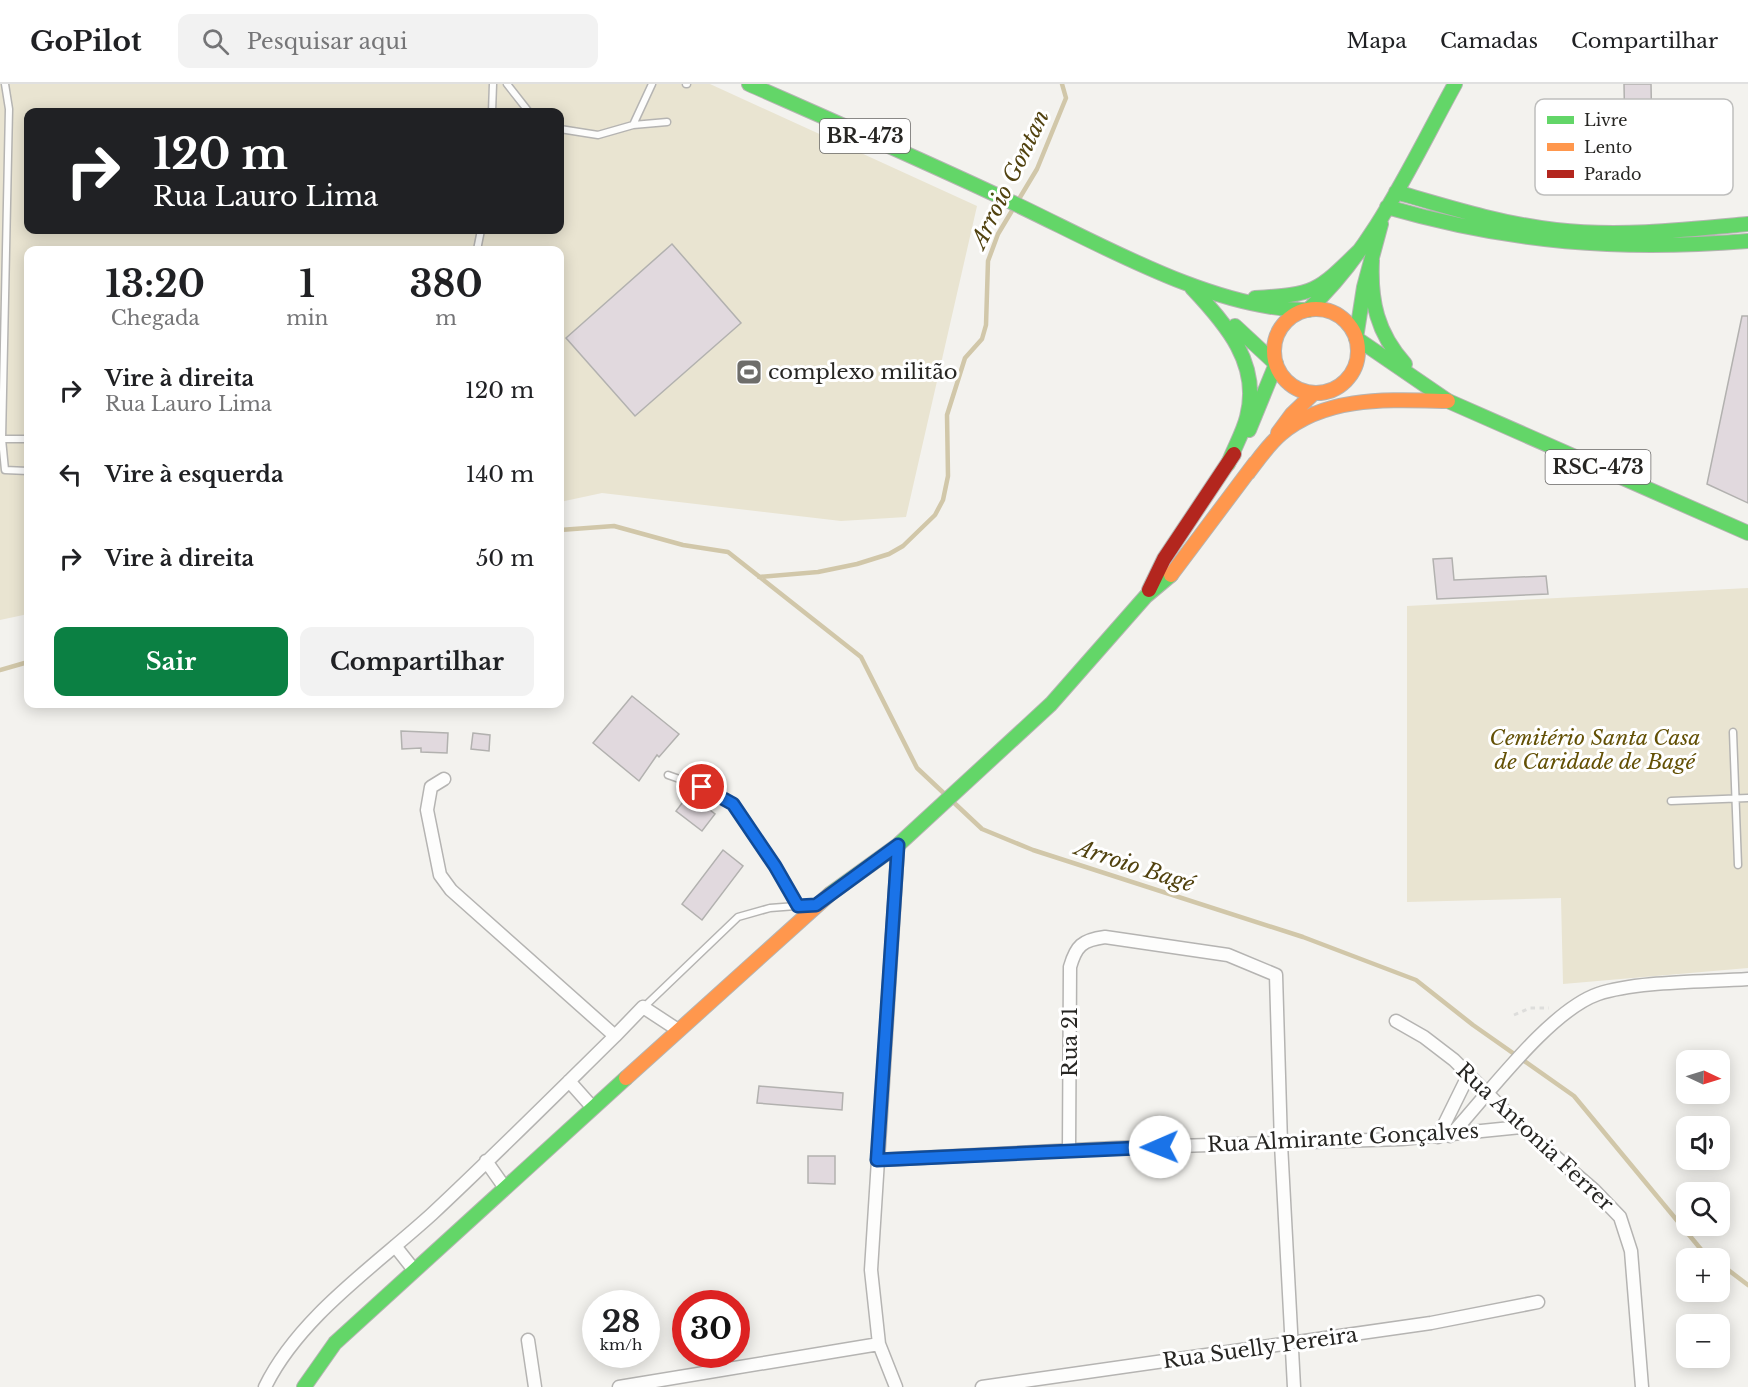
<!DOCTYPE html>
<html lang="pt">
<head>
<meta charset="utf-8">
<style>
  :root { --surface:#fff; --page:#f2f2f2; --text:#202124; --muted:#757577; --line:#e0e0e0; --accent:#0b8043 }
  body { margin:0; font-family:"Libre Baskerville",serif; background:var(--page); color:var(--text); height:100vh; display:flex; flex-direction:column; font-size:22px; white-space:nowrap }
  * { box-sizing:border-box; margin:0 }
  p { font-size:20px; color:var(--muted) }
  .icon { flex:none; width:33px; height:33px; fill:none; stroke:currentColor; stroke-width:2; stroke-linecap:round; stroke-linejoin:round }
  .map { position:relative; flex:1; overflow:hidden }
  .drawer { position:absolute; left:24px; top:162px; width:540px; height:462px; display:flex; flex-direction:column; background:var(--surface); border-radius:12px; box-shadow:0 3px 15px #0003 }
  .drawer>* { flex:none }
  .banner { position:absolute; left:24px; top:24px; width:540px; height:126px; border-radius:12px; box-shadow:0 3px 15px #0003; background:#202124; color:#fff; overflow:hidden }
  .needle { width:39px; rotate:94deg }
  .tools { position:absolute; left:1676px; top:966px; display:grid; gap:12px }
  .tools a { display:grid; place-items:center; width:54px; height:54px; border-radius:12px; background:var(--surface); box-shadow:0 3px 15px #0003; font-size:30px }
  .speed { position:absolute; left:582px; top:1206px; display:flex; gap:12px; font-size:30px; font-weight:700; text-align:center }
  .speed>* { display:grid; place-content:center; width:78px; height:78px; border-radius:50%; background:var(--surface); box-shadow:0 3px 15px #0003; line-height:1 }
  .speed small { font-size:15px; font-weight:400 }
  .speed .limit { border:9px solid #d22; background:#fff; color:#111 }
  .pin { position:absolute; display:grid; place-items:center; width:51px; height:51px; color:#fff; margin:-26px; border:3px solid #fff; border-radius:50%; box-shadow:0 2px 6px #0007 }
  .me { position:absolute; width:66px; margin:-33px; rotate:269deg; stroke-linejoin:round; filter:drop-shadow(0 0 4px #0008) }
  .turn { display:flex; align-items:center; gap:21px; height:126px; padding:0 30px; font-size:27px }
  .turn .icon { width:78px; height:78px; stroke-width:2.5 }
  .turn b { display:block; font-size:42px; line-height:51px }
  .eta { display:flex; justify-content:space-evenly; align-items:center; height:102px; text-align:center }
  .eta b { font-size:36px; font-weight:800; line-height:42px }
  .cta { display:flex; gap:12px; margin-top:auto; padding:12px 30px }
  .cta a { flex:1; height:69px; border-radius:12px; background:var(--accent); color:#fff; font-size:24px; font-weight:800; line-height:69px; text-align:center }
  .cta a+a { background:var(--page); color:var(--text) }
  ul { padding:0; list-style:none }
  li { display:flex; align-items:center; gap:18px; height:84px; padding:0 30px }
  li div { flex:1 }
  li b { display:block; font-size:22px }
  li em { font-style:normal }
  header { display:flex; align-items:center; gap:36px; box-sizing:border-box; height:84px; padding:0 30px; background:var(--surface); border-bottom:2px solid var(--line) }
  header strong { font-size:28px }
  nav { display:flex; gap:33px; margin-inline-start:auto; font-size:21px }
  .search { width:420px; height:54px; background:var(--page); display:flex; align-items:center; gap:15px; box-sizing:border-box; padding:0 21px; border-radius:12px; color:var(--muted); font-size:22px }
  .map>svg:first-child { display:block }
  .green { fill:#e9e4d1; fill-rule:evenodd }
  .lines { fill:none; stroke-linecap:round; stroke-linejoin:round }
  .stream { stroke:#d1c7a9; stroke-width:4.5 }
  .building { fill:#e1d9de; stroke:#b2b1af; stroke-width:1.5 }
  .lane-casing { stroke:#b5b4b2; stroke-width:9 }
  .street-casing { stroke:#b5b4b2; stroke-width:15 }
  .fast-casing { stroke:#b5b4b2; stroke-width:16 }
  .slow-casing { stroke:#b5b4b2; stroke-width:16 }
  .jam-casing { stroke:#b5b4b2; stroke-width:16 }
  .path { stroke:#dddddb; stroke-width:3; stroke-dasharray:4.5 4.5; stroke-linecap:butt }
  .lane { stroke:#fdfdfc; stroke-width:6 }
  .street { stroke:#fdfdfc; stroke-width:12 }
  .fast { stroke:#63d668; stroke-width:14 }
  .slow { stroke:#ff974d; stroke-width:14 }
  .jam { stroke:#b3261e; stroke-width:14 }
  .route-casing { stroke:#114b97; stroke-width:15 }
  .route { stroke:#1a73e8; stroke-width:10 }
  .labels { text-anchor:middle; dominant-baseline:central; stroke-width:6; stroke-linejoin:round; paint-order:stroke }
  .shield { fill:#fff; stroke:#686765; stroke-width:1.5 }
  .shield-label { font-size:20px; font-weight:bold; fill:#272623 }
  .poi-label { font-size:21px; fill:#272623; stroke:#fff; text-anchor:start }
  .park-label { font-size:21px; font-style:italic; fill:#635005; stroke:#fff }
  .street-label { font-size:21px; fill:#272623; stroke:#fff }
  .water-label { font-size:22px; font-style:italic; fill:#51420f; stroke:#fff }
  .key { fill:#fff; stroke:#bebebd; stroke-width:1.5 }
  .key-label { font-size:16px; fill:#272623 }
</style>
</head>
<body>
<header>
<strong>GoPilot</strong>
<div class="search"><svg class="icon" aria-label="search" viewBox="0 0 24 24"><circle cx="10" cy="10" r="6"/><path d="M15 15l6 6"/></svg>Pesquisar aqui</div>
<nav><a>Mapa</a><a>Camadas</a><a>Compartilhar</a></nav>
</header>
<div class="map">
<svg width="1748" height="1303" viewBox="0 0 1748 1303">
  <rect width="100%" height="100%" fill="#f3f2ee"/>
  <path class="green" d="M0,0H710L977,122L906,433L841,437L602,409L560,418V166H28V530L0,536ZM28,28H560V146H28Z
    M1748,504V884L1563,900L1561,814L1407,818V522Z"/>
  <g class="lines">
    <path class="stream" d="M1019,115L1037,85L1066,14L1062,0
      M560,446L614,442L683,461L728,468L861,573L917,684L982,745L1033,766L1303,853L1416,896L1473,941L1574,1012L1704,1169L1712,1174
      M759,493L818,488L857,480L889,470L903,462L935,431L943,416L948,392L947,331L965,274L982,255L986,241L988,177L998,150L1013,125
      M0,586L28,578
      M1719,1179L1748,1201"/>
  </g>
  <path class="building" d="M1624,0H1651L1653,104L1626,105Z
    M672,160L741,239L635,332L566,254Z
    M1742,232H1748V419L1707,400Z
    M1452,474L1454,496L1546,492L1548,510L1437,515L1433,475Z
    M632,612L679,650L659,673L657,671L639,697L593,659Z
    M401,647L448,649L447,669L421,668V664L402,665Z
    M473,649L490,651L489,667L471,665Z
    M689,710L715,730L702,747L676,727Z
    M723,766L743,782L702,836L682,820Z
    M759,1002L843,1009L842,1026L757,1019Z
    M808,1072H835V1100L808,1099Z"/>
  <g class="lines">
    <defs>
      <path id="lane" d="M5,0L9,25L2,355L5,386L28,387
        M507,0L529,28
        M686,0H687
        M492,28L493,0
        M633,41L652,0
        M560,45L598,51L633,41L667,38
        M477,166L481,146
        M0,355H28
        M1733,648L1738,781
        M668,691L702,703L733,720L775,781L798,822
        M1671,717L1748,714
        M644,923L738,833L770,824L809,821"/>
      <path id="street" d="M444,695L431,703L427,726L440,791L451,806L615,952L643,923L678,946
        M1396,937L1424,953L1454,976L1521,1043L1594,1106L1620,1133L1631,1167L1642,1303
        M569,997L593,1024
        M1450,1052C1487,1012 1549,927 1598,910C1637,897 1706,898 1748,895
        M1438,1053L1469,990
        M1069,1066L1070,883C1076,862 1082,856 1105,853L1228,871L1276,891L1281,1060L1294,1303
        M877,1076L1116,1064L1402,1055L1521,1043
        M486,1077L505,1104
        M395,1162L414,1186
        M528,1256L535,1303
        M265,1303C299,1233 375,1182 432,1130C494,1072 554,1012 615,952
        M619,1303L879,1260
        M896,1303L879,1260L871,1186L898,761
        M982,1303L1431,1239L1538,1218"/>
      <path id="fast" d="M749,0C835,38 922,76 1007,116C1095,157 1211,226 1308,226
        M1396,108C1448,123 1502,140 1556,146C1620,153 1684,146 1748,140
        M1387,123C1512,159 1618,167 1748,157
        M1372,176C1370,217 1377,249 1405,280
        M1192,204C1226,240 1261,280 1247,333C1243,349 1234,364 1228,380
        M1255,214C1315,210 1316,209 1359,167
        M1308,226C1374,165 1412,78 1455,0
        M1235,242L1276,280
        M1356,254L1364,203L1381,140
        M1356,254L1448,317L1748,449
        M1249,346L1276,280
        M830,810L898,761L1051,620L1146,512L1171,491
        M304,1303L335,1259L626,994"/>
      <path id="slow" d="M1274 267a42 42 0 1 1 84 0a42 42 0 1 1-84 0Z
        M1278,349L1292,330L1314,309
        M1248,389C1258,376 1268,361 1281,350C1327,311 1391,316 1448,317
        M1171,491L1255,379
        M626,994L830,810"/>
      <path id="jam" d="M1149,506L1164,475L1234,370"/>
    </defs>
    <use href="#lane" class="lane-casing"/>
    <use href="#street" class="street-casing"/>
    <use href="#fast" class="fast-casing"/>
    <use href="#slow" class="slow-casing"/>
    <use href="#jam" class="jam-casing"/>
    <path class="path" d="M1514,931L1530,924H1549"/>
    <use href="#lane" class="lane"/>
    <use href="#street" class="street"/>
    <use href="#fast" class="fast"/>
    <use href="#slow" class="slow"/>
    <use href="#jam" class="jam"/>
  </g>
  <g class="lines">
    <defs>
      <path id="route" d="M702,703L733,720L775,782L798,822L816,821L898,761L877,1076L1160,1063"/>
    </defs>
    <use href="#route" class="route-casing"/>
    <use href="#route" class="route"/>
  </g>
  <defs>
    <symbol id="stadium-square" viewBox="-11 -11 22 22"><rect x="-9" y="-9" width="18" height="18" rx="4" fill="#6e6d6a" stroke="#fff"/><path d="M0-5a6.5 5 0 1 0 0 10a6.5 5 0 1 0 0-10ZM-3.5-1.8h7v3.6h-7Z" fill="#fff"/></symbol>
  </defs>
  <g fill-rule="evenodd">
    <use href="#stadium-square" x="734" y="273" width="30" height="30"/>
  </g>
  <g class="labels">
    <g class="shield">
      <rect x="820" y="35" width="90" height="34" rx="4.5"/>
      <rect x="1545.5" y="366" width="105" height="34" rx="4.5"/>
    </g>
    <g class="shield-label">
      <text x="865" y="52">BR-473</text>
      <text x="1598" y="383">RSC-473</text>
    </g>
    <g class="poi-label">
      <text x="768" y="288">complexo militão</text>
    </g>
    <g class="park-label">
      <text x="1595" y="654">Cemitério Santa Casa<tspan x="1595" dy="24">de Caridade de Bagé</tspan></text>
    </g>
    <g class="street-label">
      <text transform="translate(1070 958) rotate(-90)">Rua 21</text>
      <text transform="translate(1535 1053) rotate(43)">Rua Antonia Ferrer</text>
      <text transform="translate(1343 1054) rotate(-3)">Rua Almirante Gonçalves</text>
      <text transform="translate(1260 1264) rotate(-8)">Rua Suelly Pereira</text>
    </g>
    <g class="water-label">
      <text transform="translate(1010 95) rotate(-64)">Arroio Gontan</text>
      <text transform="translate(1135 782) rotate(18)">Arroio Bagé</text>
    </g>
  </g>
  <rect x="1535" y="15" width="198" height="96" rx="9" class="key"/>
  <rect x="1547" y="32" width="27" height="8" fill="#63d668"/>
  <rect x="1547" y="59" width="27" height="8" fill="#ff974d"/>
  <rect x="1547" y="86" width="27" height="8" fill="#b3261e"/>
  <g class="key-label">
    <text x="1584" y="42">Livre</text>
    <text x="1584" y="69">Lento</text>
    <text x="1584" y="96">Parado</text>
  </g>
</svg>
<div class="tools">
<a><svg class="needle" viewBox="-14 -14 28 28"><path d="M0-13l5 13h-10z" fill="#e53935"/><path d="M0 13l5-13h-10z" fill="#757577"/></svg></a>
<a><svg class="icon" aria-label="sound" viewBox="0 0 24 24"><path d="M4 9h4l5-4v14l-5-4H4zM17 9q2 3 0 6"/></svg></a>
<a><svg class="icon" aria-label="search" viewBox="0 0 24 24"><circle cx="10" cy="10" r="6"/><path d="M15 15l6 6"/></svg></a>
<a>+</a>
<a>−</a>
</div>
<div class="speed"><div>28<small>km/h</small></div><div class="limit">30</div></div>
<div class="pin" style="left:702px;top:703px;background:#d93025"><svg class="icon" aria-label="arrive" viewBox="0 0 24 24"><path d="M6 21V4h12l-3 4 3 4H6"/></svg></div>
<svg class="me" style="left:1160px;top:1063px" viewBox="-20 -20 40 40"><circle r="19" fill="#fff"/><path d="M0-13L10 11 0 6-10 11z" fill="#1a73e8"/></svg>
<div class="banner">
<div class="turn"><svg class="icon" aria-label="right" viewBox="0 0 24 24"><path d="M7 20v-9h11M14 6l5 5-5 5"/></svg><div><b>120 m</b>Rua Lauro Lima</div></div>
</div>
<section class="drawer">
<div class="eta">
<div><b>13:20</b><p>Chegada</p></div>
<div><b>1</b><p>min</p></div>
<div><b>380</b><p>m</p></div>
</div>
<ul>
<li><svg class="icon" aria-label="right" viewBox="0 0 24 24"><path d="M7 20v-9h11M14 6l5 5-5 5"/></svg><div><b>Vire à direita</b><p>Rua Lauro Lima</p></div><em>120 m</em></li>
<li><svg class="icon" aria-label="left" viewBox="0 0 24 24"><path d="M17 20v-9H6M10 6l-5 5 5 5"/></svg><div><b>Vire à esquerda</b></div><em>140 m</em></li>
<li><svg class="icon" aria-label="right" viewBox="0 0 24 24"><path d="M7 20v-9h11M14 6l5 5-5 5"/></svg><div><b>Vire à direita</b></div><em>50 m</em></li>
</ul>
<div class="cta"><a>Sair</a><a>Compartilhar</a></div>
</section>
</div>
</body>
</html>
